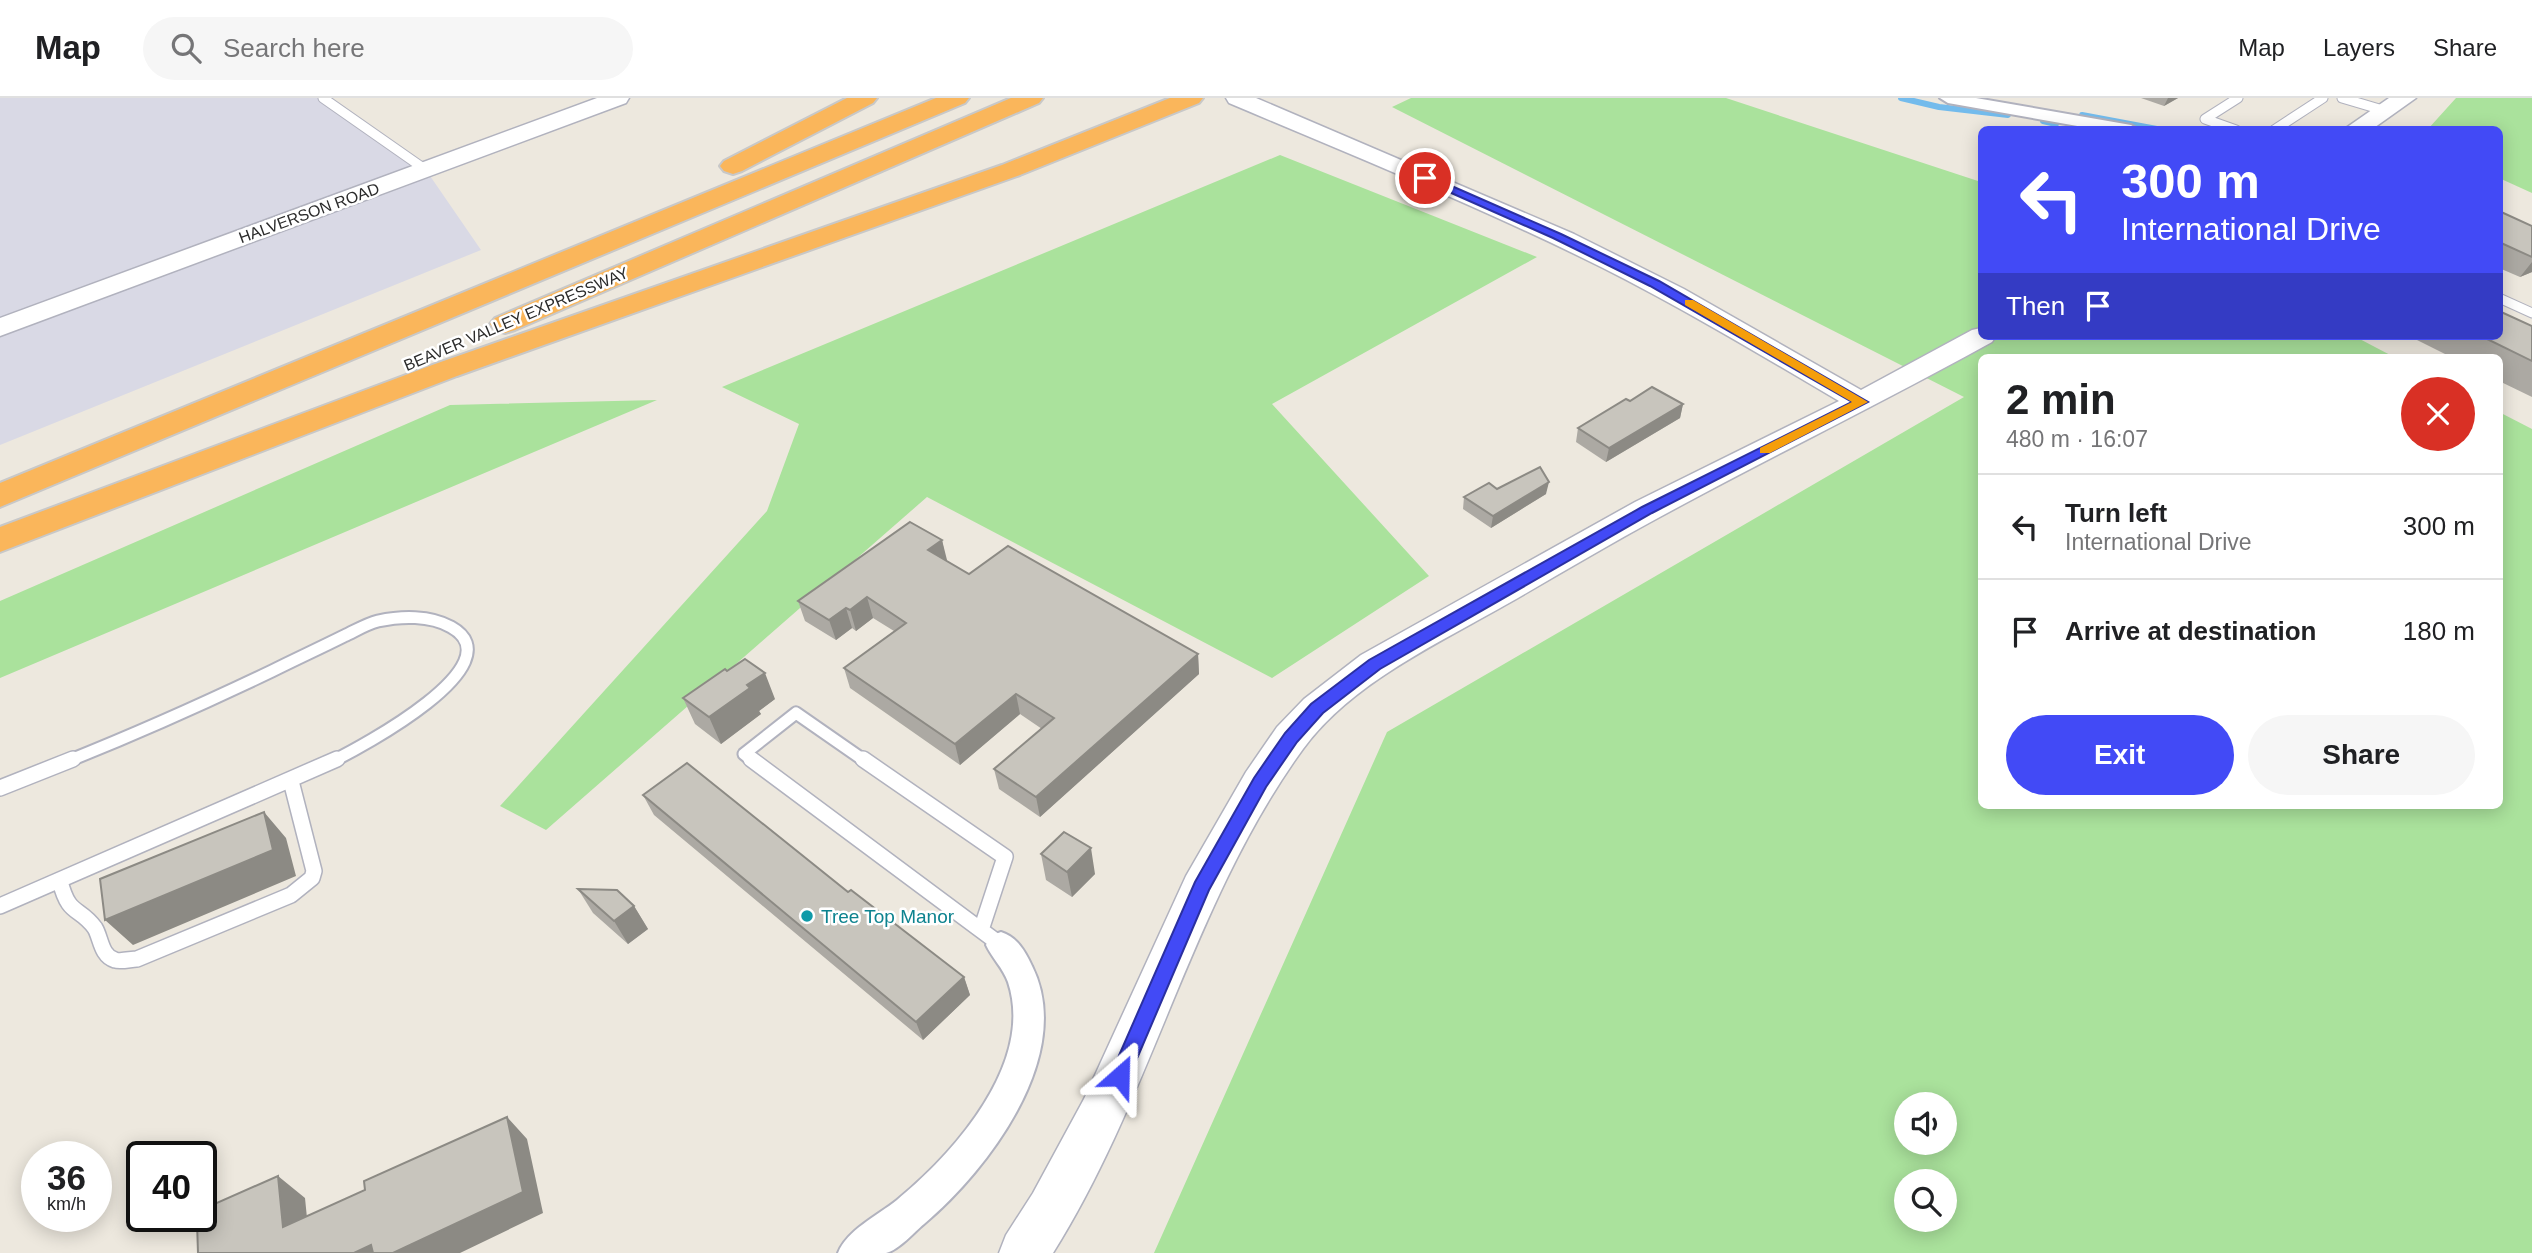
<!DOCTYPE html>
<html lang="en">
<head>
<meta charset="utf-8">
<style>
  :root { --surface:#fff; --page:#f6f6f6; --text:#202124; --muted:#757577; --line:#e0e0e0; --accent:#424af6 }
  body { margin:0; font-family:Arial,sans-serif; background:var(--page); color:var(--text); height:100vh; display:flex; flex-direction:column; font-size:26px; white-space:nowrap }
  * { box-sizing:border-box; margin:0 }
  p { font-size:23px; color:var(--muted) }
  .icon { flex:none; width:38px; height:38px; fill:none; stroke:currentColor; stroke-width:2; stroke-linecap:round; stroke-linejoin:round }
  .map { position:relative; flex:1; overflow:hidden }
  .details { position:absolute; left:1978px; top:256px; width:525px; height:455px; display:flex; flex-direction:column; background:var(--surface); border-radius:10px; box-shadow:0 4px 18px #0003 }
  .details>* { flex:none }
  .hud { position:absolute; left:1978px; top:28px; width:525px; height:214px; border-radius:10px; box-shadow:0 4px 18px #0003; background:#424af6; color:#fff; overflow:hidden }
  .controls { position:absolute; left:1894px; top:994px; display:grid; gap:14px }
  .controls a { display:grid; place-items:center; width:63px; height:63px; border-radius:50%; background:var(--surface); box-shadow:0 4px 18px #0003; font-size:35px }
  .speed { position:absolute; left:21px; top:1043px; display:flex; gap:14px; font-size:35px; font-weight:700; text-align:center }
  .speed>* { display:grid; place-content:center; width:91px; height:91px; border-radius:50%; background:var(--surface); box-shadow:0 4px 18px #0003; line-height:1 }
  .speed small { font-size:18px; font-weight:400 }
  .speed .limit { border:4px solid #111; border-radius:10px; background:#fff; color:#111 }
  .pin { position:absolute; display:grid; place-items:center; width:60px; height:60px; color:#fff; margin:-30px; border:4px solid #fff; border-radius:50%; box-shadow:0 2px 7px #0007 }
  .me { position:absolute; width:77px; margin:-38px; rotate:25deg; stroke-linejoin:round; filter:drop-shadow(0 0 5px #0008) }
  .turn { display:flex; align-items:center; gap:24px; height:147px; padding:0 28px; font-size:32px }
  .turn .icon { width:91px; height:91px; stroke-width:2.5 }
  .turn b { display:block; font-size:49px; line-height:60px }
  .then { display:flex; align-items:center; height:66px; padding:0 28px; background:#0003; gap:14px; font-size:26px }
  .round { display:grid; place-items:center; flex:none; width:74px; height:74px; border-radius:37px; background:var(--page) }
  .overview { display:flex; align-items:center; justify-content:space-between; height:119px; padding:0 28px }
  h1 { font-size:42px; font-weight:700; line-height:52px }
  .button { display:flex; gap:14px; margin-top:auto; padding:14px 28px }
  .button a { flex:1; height:80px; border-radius:42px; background:var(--accent); color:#fff; font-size:28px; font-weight:700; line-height:80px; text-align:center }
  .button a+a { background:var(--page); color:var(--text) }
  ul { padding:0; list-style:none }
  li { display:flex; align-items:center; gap:21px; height:105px; padding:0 28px; border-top:2px solid var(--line) }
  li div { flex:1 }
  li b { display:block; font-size:26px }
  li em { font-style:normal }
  header { display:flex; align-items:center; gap:42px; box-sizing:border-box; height:98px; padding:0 35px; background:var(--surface); border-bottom:2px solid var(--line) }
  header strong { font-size:33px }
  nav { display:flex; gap:38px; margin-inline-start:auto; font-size:24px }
  .search { width:490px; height:63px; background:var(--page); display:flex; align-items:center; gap:18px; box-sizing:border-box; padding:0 24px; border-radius:38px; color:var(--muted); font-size:26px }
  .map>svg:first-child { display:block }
  .airport { fill:#d9d9e5 }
  .green { fill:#aae29c; fill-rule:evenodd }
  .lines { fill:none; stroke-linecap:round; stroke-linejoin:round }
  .stream { stroke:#73bbec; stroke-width:6 }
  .lane-far2-casing { stroke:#b1b2be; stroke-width:11 }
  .lane-far1-casing { stroke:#b1b2be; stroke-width:15 }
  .lane-casing { stroke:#b1b2be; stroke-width:18 }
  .street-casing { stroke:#b1b2be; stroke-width:4 }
  .secondary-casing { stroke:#b1b2be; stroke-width:3 }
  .highway-casing { stroke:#c8c8c8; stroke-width:4 }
  .lane-far2 { stroke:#fff; stroke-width:9 }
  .lane-far1 { stroke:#fff; stroke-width:11 }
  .lane { stroke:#fff; stroke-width:15 }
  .street { fill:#fff; fill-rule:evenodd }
  .secondary { fill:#fff; fill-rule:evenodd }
  .highway { fill:#fab65b; fill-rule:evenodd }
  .wall { fill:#aca9a3 }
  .shaded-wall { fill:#8c8a84 }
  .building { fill:#c8c5bd; stroke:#8c8a84; stroke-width:2 }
  .route { fill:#424af6; stroke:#2b30a0; stroke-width:2 }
  .slow { fill:#f59e0b }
  .culture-dot { fill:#0f9aa8; stroke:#fff; stroke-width:2.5 }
  .labels { text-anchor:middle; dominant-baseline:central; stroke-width:5; stroke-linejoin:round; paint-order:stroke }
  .far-street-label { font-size:16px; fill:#2b2b2b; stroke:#fff }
  .culture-label { font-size:19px; fill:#0d838f; stroke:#fff; text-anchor:start }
</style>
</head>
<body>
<header>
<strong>Map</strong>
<div class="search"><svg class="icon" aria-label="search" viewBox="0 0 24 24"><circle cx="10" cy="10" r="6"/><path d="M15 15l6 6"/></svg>Search here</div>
<nav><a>Map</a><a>Layers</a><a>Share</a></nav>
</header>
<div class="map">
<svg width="2532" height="1155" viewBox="0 0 2532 1155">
  <rect width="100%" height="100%" fill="#ede8de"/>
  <path class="airport" d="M0,0H323L426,72L481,152L0,347Z"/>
  <path class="green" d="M1411,0H1726L1981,84V238H2354L2394,259H1981V707H2499V314L2532,331V1155H1154L1387,634L1964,299L1392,9ZM1906,1006H1944V1045H1906ZM1906,1083H1944V1122H1906Z
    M2456,0H2532V95L2499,80V32L2428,31Z
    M1280,57L1537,159L1272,306L1429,478L1272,580L927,399L546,732L500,708L767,413L799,326L722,289Z
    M657,302L0,580V503L450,307Z"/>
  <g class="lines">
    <path class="stream" d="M1901,0L1939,9L2008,17
      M2082,17L2162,32
      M2043,23L2056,26"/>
    <defs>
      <path id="lane-far2" d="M323,0L426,72
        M2342,0L2386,13
        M2236,32L2205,21L2238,0
        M2274,32L2323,0
        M2499,200L2532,215"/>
      <path id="lane-far1" d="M68,663C138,635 205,605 272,573C296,561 320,550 344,538C355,533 366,526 378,523C401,518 430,517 451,529C518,566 359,650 333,663
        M753,663L744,656L796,615L865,663"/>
      <path id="lane" d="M751,661L1001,847
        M863,661L1005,759L981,832
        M0,690L73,661
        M60,783C69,819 79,808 95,830C101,840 101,858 115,862C121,864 131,861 137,861L291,797L312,780L314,773L291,683
        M0,808L337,661"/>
      <path id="street" d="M1940,0H1976L2131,27L2139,32H2100L1948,5Z
        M1001,834C1017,839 1025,853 1032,868C1076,956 989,1071 924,1126C914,1134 899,1152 886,1155C872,1155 852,1155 838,1155C847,1132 877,1118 897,1102C954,1055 1035,965 1008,884C1003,870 992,860 986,847L990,838Z"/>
      <path id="secondary" d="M597,0H629L626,5L0,238V220Z
        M1226,0H1256L1574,136L1684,191L1861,292L1972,232L1981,230V238H1996L1992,244C1882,305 1768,360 1658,420C1608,447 1558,477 1509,505C1439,545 1351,585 1303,651C1192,804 1153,996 1053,1155H999L1006,1137L1033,1095L1084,1001L1186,778L1246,674L1277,629L1304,601L1361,557L1635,404L1839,303C1761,257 1684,211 1603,170C1481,109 1354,58 1229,5Z
        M2389,0H2416L2371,32H2343Z"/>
      <path id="highway" d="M847,0H877L873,5L742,73L733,76L724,73L720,68L724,63Z
        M936,0H969L965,5L0,409V385Z
        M1011,0H1043L1039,5L515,232L505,235L495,232L490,226L495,220Z
        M1170,0H1203L1199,5L1020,77L457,278L0,454V429L435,266L1002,67Z"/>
    </defs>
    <use href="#lane-far2" class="lane-far2-casing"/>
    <use href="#lane-far1" class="lane-far1-casing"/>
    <use href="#lane" class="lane-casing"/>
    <use href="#street" class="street-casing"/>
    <use href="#secondary" class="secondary-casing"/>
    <use href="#highway" class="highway-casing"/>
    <use href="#lane-far2" class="lane-far2"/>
    <use href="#lane-far1" class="lane-far1"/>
    <use href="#lane" class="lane"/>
    <use href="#street" class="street"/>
    <use href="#secondary" class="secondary"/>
    <use href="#highway" class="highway"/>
  </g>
  <path class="wall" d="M2141,0H2178L2164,8Z
    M2499,113L2532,128V174L2520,179L2499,170Z
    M2532,228V299L2499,283V259H2451L2409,238H2499Z
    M1630,303L1683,306L1680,320L1606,364L1576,344L1578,330Z
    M1497,391L1546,396L1491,430L1463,411L1464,399Z
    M942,442L946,463L969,476L1198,556L1199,576L1040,719L999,691L994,671L1042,631L1020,616L960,667L850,590L844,570L894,533L873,520L856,533L852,530L836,542L805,523L798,503Z
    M683,600L775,601L759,613L761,616L721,646L695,626Z
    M643,697L848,794L964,879L970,897L923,942L654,717Z
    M1041,756L1095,776L1072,799L1046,782Z
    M578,791L634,808L648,831L628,846L593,815Z"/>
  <path class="shaded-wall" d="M2168,0H2178L2164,8Z
    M2532,164V174L2520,179Z
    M1683,306L1680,320L1606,364L1609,350Z
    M1549,384L1546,396L1491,430L1493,418Z
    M942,442L947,462L933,473L928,452Z
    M867,499L873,520L856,533L850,512Z
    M846,510L852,530L836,542L829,522Z
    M1198,556L1199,576L1040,719L1036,699Z
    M765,575L775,601L759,613L761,616L721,646L709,619L747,587Z
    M1016,596L1020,616L960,667L955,646Z
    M264,714L286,740L296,778L133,847L105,822Z
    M1091,750L1095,776L1072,799L1067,774Z
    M634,808L648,831L628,846L614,823Z
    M964,879L970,897L923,942L916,924Z
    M507,1019L527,1041L543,1115L460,1155H393Z
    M278,1078L305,1100L310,1150L283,1129Z
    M371,1147L381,1155H354Z"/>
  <path class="building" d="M2499,113L2532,128V159L2499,144Z
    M2499,213L2532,228V263L2481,238H2499Z
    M1652,289L1683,306L1609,350L1578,330L1626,301L1630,303Z
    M1540,369L1549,384L1493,418L1464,399L1489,385L1497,391Z
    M910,424L942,442L928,452L969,476L1008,448L1198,556L1036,699L994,671L1054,620L1016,596L955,646L844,570L906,525L867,499L850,512L846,510L829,522L798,503Z
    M745,561L765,575L747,587L750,590L709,619L683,600L725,571L727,573Z
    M687,665L848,794L851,792L964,879L916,924L643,697Z
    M264,714L273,752L105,822L100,781Z
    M1064,734L1091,750L1067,774L1041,756Z
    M578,791L617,792L634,808L614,823Z
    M507,1019L523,1094L393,1155H373L371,1147L354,1155H198L197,1124L213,1117L212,1107L278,1078L283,1129L365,1092L364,1083Z"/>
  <path class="route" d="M1422,78H1429L1561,136L1659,183L1868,304L1652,415L1380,571L1323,615L1297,644L1266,689L1209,792L1127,984L1120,987L1113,984L1110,978L1195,784L1254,680L1285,635L1311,606L1369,562L1642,409L1852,304L1650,188L1553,140L1422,82Z"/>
  <path class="slow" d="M1685,202H1693L1868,304L1770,355H1760V350L1852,304L1685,207Z"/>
  <circle class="culture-dot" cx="807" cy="818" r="7"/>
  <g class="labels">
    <g class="far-street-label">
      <text transform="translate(309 115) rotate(-20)">HALVERSON ROAD</text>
      <text transform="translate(516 221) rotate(-23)">BEAVER VALLEY EXPRESSWAY</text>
    </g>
    <g class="culture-label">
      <text x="821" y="818">Tree Top Manor</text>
    </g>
  </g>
</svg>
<div class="controls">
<a><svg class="icon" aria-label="sound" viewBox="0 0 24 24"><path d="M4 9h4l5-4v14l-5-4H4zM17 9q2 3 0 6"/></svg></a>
<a><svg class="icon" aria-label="search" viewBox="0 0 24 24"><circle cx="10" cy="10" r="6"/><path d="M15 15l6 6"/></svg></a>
</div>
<div class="speed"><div>36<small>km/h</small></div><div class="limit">40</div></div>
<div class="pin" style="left:1425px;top:80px;background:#d93025"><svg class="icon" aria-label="arrive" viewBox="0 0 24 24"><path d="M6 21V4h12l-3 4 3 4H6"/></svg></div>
<svg class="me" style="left:1120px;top:978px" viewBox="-20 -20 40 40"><path d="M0-17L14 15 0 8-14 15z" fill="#424af6" stroke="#fff" stroke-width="4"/></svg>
<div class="hud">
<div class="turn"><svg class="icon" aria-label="left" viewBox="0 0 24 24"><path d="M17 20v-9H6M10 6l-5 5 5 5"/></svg><div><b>300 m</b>International Drive</div></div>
<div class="then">Then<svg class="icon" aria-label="arrive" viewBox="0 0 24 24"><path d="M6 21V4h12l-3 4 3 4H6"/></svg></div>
</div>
<section class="details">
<div class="overview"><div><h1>2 min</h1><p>480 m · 16:07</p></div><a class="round" style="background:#d93025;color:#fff"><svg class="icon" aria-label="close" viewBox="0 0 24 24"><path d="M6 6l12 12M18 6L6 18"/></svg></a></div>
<ul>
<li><svg class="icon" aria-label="left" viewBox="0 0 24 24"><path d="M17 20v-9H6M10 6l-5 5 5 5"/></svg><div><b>Turn left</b><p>International Drive</p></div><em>300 m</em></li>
<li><svg class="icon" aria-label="arrive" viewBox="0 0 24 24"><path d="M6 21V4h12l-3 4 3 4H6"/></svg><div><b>Arrive at destination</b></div><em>180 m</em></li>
</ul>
<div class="button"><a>Exit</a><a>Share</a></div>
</section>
</div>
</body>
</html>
